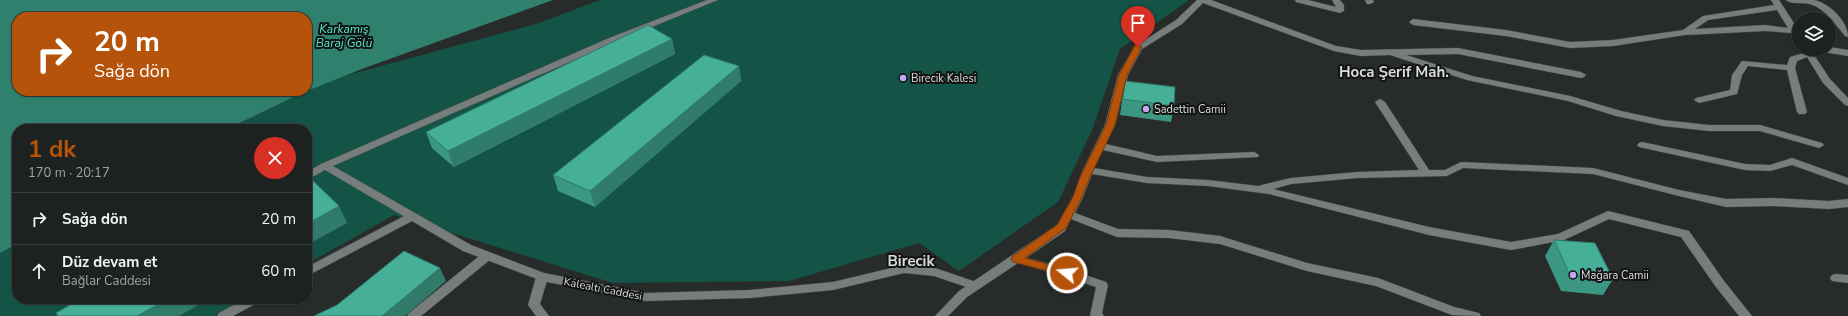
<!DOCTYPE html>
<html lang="tr">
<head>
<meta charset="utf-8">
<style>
  :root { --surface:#1d2120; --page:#252929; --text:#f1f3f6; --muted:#a0a3a5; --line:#3b3e3e; --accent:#b45309 }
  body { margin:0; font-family:"Nunito Sans",sans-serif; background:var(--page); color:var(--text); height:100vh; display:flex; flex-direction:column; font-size:15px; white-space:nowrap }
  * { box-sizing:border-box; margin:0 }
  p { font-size:13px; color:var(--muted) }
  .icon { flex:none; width:22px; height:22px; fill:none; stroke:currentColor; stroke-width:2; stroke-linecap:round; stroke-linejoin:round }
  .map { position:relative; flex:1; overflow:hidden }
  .details { position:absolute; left:12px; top:124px; width:300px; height:180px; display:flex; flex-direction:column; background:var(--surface); border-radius:16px; box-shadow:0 1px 3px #0004,0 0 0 1px var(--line) }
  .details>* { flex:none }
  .guide { position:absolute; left:12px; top:12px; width:300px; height:84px; border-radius:16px; box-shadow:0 1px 3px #0004,0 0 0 1px var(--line); background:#b45309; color:#fff; overflow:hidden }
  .fabs { position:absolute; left:1792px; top:12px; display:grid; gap:8px }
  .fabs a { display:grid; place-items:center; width:44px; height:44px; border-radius:50%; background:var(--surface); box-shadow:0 1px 3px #0004,0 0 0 1px var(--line); font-size:20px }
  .pin { position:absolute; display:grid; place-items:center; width:34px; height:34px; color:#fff; margin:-41px -17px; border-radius:50% 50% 50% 0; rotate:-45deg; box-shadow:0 0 4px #0007 }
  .pin .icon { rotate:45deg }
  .me { position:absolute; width:44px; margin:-22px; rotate:287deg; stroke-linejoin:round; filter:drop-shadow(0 0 3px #0008) }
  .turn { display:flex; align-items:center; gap:14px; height:84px; padding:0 16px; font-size:18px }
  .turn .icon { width:52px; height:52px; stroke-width:2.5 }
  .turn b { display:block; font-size:28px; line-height:34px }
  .round { display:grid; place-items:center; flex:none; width:42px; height:42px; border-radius:21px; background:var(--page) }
  .headline { display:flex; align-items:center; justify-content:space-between; height:68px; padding:0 16px }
  h1 { font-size:24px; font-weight:700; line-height:30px; color:var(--accent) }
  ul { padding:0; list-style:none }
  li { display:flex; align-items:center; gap:12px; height:52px; padding:0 16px; border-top:1px solid var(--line) }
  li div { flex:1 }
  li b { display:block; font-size:15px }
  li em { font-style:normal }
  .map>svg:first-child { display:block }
  .green { fill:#145446 }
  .water { fill:#2f806d }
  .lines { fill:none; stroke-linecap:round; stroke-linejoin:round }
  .minor-casing { stroke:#444847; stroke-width:1 }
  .tertiary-casing { stroke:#444847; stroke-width:1 }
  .minor { fill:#777d7b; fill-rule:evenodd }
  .tertiary { fill:#777d7b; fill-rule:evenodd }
  .wall { fill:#3b9782 }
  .shaded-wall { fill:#307b6a }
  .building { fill:#45b097; stroke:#307b6a }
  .route { fill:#b45309; stroke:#753606 }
  .poi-dot { fill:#c4a7f1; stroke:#121413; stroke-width:1.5 }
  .labels { text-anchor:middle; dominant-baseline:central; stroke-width:4; stroke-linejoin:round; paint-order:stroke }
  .poi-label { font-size:11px; fill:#d9dcdb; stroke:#121413; text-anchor:start }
  .street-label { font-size:11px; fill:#d9dcdb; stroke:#121413 }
  .water-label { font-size:12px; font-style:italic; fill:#55e9c8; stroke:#121413 }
  .district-label { font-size:15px; font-weight:bold; fill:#d9dcdb; stroke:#121413 }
</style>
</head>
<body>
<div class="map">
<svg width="1848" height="316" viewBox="0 0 1848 316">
  <rect width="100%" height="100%" fill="#272c2a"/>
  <path class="green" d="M600,0H1189L1120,49L1092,130L1058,202L959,271L919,243L789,281L613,283L394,215L307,264V129H178L287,91H307V86L536,24Z
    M17,190V299H245L215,316H0V196Z"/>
  <path class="water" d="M0,0H553L362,69L307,91V17H17V91H306L227,129H17V244L0,253Z"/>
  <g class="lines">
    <defs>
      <path id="minor" d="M1197,0H1211L1336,46L1361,50L1458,48L1581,72L1586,75L1584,77L1581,78L1458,54L1406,55L1472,76L1570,96L1621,111L1663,120L1709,125H1760L1822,143L1824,145L1819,148L1760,131H1709L1663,126L1616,116L1568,101L1467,80L1390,55L1361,56L1334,51L1203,3L1182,24L1142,49L1128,75L1115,125L1106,144L1157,156L1254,152L1259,155L1258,157L1157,162L1103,150L1094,168L1147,177L1208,180L1258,186L1291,178L1357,172L1419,170L1375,102L1380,99L1385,102L1429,170H1445L1461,162L1593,168L1679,190L1726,199L1773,198L1829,201L1848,199V207L1829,209L1773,206L1726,207L1679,196L1593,174L1463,168L1447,176L1357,178L1291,184L1273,189L1429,227L1511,242L1558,234L1608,211L1685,230L1689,231L1724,281L1752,316H1739L1716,287L1681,237L1609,219L1564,240L1511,250L1429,235L1269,194L1208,186L1147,183L1092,174L1083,197L1075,213L1118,229L1169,230L1220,236L1307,263L1378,278L1454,307L1479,313L1481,316L1452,315L1376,286L1307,271L1220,244L1169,238L1117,237L1071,219L1065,231L1026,258L1059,266L1106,282L1108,285L1102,313L1104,316H1090L1096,287L1053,273L1018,263L967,297L948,316H935L959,291L1057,225L1073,197L1083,170L1105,125L1118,75L1134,47L1176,20Z
        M1295,0H1308L1336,7L1332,0H1340L1344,5V11L1340,13L1296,2Z
        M1365,0H1373L1374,2L1370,4H1367Z
        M1771,0H1779L1799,31V41L1796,40L1792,33L1765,31L1685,35L1613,46L1570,48L1506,36L1413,25L1409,22L1413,19L1506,30L1570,42L1613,40L1683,30L1703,16L1774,5ZM1777,10L1788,28L1765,25L1695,29L1708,20Z
        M1786,0C1795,0 1806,0 1814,0C1829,3 1848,21 1848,37L1845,36C1835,24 1826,9 1810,4C1803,2 1792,5 1786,0Z
        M1829,47L1848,50V56L1823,52L1819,49H1829Z
        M1802,49H1810L1830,79L1848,98V106L1845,105L1823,83L1807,57L1797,61L1795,68L1807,112L1805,114H1799L1797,112L1787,70L1748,66L1742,75L1737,94L1699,103L1694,100L1696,98L1730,90L1732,75L1742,61L1787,65L1790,57L1804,53Z
        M1642,142L1745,164L1770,165L1792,158L1848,178V185L1792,165L1770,171L1745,170L1639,147L1637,145L1639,143Z
        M410,213L414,214L415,217L414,220L307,276V267Z
        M487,252L491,253L493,256L491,259L421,316H407L409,313L483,253Z
        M542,273L546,274L548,277L540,304L549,316H536L528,305L536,277L538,274Z
        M1836,274L1848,275V283L1832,281L1830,278L1832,275Z
        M245,299H261L259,302L233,316H217L219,313Z"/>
      <path id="tertiary" d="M707,0H718L615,42L333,166L471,245L544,273L646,293L750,290L833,282L904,265L935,268L979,283L981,286L979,289L975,290L934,276L904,273L833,290L750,298L646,301L542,281L463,251L325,170L307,180V172L321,164L609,38Z"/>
    </defs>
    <use href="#minor" class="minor-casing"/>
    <use href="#tertiary" class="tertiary-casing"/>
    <use href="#minor" class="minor"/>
    <use href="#tertiary" class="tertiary"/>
  </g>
  <path class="wall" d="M672,39L675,54L454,167L432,148L426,132Z
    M739,66L741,81L595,207L558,191L553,175Z
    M1125,81L1174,106L1171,122L1120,115Z
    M1554,240L1613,279L1603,295L1561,291L1545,256Z"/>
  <path class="shaded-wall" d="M672,39L675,54L454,167L448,151Z
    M739,66L741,81L595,207L590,191Z
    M339,206L347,223L307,245V224Z
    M440,268L446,281L405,316H382Z
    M168,299H209L179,316H137Z"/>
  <path class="building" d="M648,25L672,39L448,151L426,132Z
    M704,55L739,66L590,191L553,175Z
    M1125,81L1175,87L1174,106L1123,99Z
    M308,176L339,206L307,224V177Z
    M1554,240L1595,243L1613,279L1570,275Z
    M404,251L440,268L382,316H314L337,305Z
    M80,299H168L137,316H58L56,313Z"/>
  <path class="route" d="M1135,45H1138L1142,47L1127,75L1115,125L1090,177L1082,197L1066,228L1025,258L1071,270L1072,273L1067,276L1013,262L1011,259L1013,256L1057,225L1073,197L1080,177L1106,125L1119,75Z"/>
  <g class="poi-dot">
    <circle cx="903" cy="78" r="4"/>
    <circle cx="1146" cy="109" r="4"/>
    <circle cx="1573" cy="275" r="4"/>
  </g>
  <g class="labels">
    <g class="poi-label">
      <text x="911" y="78">Birecik Kalesi</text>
      <text x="1154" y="109">Sadettin Camii</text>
      <text x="1581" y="275">Mağara Camii</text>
    </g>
    <g class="street-label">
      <text transform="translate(603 289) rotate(11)">Kalealtı Caddesi</text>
    </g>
    <g class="water-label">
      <text x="344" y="29">Karkamış<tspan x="344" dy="14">Baraj Gölü</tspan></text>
    </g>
    <g class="district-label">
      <text x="1394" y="72">Hoca Şerif Mah.</text>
      <text x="911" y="261">Birecik</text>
    </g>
  </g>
</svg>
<div class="fabs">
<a><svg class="icon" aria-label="layers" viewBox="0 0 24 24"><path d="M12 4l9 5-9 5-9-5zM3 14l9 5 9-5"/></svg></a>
</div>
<div class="pin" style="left:1138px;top:47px;background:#d93025"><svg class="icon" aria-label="arrive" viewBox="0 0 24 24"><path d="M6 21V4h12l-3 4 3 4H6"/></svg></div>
<svg class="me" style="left:1067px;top:273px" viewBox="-20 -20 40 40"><circle r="17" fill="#b45309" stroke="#fff" stroke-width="3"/><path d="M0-11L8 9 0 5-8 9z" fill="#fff"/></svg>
<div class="guide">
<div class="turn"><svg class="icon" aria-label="right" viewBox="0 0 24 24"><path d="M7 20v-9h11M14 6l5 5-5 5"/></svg><div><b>20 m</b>Sağa dön</div></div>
</div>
<section class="details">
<div class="headline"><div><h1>1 dk</h1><p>170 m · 20:17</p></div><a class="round" style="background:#d93025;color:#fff"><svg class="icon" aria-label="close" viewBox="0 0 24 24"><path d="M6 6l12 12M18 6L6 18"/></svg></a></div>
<ul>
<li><svg class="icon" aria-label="right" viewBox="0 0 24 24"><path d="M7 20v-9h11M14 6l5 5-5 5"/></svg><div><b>Sağa dön</b></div><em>20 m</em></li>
<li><svg class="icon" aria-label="ahead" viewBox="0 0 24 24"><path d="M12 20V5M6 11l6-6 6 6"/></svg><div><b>Düz devam et</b><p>Bağlar Caddesi</p></div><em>60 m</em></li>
</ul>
</section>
</div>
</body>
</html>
